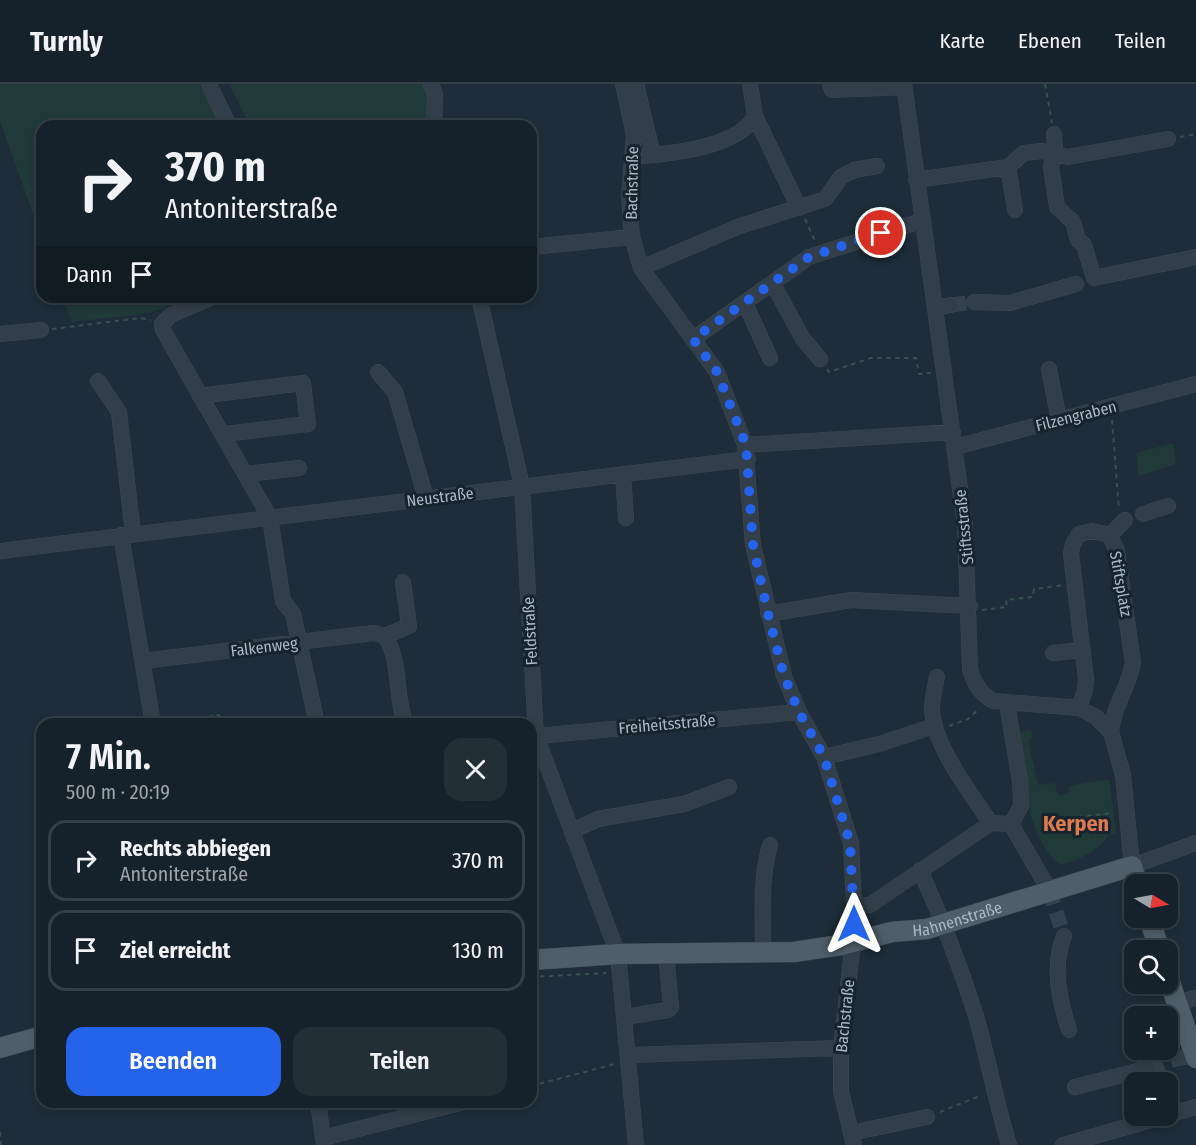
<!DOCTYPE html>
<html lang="de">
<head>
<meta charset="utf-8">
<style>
  :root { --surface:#16222b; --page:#232f37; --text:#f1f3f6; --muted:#9ea4a9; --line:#353f47; --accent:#2563eb }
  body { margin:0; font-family:"Fira Sans Condensed",sans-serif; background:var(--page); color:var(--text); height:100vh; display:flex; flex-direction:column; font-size:22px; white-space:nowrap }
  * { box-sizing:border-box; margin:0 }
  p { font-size:20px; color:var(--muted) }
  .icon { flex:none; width:33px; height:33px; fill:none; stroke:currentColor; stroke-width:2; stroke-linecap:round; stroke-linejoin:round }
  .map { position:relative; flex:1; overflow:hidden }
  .panel { position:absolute; left:36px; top:634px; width:501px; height:390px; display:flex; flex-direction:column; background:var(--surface); border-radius:18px; box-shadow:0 3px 9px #0003,0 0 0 2px var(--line) }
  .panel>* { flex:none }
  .hud { position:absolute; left:36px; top:36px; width:501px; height:183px; border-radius:18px; box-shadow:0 3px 9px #0003,0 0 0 2px var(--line); background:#16222b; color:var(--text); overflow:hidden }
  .needle { width:39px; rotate:100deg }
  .tools { position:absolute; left:1124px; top:790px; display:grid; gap:12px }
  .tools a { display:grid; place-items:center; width:54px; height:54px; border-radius:12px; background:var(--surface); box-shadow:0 3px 9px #0003,0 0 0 2px var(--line); font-size:30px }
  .pin { position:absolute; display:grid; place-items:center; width:51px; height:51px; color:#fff; margin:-26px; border:3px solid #fff; border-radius:50%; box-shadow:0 2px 6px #0007 }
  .me { position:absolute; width:66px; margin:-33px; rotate:0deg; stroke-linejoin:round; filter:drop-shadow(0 0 4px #0008) }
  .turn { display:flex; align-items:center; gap:21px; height:126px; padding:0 30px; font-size:27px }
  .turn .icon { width:78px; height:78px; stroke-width:2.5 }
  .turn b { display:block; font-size:42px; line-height:51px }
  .then { display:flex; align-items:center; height:57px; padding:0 30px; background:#0003; gap:12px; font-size:22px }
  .round { display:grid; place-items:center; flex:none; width:63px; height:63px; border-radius:18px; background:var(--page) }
  .head { display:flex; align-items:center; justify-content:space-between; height:102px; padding:0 30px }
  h1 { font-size:36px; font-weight:600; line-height:45px }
  .cta { display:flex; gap:12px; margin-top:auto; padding:12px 30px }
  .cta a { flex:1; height:69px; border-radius:18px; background:var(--accent); color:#fff; font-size:24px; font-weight:600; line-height:69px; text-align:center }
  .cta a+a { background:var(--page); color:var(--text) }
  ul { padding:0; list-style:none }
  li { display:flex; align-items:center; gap:18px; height:81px; margin:0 12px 9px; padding:0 18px; border:3px solid var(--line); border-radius:18px }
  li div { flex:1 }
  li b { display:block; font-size:22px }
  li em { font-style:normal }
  header { display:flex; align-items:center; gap:36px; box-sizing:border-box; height:84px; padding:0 30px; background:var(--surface); border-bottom:2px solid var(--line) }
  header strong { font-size:28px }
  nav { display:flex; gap:33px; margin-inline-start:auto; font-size:21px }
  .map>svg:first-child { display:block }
  .green { fill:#203a39 }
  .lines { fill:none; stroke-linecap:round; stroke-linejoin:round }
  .minor-tunnel { stroke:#33424e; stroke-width:15; stroke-dasharray:15 8; stroke-linecap:butt }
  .minor-casing { stroke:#3e4a55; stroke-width:16 }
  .major-casing { stroke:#3e4a55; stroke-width:21 }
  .path { stroke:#385251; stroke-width:2; stroke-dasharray:4.5 4.5; stroke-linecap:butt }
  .minor { stroke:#323e49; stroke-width:15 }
  .major { stroke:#4f5e69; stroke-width:20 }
  .route { stroke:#2563eb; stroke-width:10; stroke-dasharray:0 18 }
  .labels { text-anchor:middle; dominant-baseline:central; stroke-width:6; stroke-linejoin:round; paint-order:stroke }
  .street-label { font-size:16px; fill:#acb9c6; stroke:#17232d }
  .district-label { font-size:22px; font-weight:bold; fill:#dc7b50; stroke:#17232d }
</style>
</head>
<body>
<header>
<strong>Turnly</strong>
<nav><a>Karte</a><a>Ebenen</a><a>Teilen</a></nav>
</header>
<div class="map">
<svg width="1196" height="1061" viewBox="0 0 1196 1061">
  <rect width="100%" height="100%" fill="#1e2d39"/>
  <path class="green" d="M0,0H200L222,42H42V155L0,37Z
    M229,0H428L430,42H250Z
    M63,213H191L150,229L72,238Z
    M1173,359L1176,380L1139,392L1136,369Z
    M1031,646L1032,653L1028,657L1038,701L1055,699L1057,709L1061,712L1070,708L1069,702L1109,695L1116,749L1108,751C1099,767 1078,776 1061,781C1025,755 1023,688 1018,648Z"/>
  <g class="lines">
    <path class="minor-tunnel" d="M951,221L974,218
      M1049,806L1064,852
      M1149,984L1179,974"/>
    <defs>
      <path id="minor" d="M209,0L229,42
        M431,0L435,10L434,42
        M623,0L634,51L629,112L632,153L641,184L717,288L745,361L753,461L784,592L799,628L824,673L851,759L854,822L853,858L841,964V1007L854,1061
        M636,0L653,71
        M750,0L755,32L799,124
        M830,0L832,6L904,3
        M904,0L965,441L970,585C974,600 980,609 993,617L1079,624L1096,633L1111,648L1123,691L1132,782L1196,759
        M1054,50L1055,65L1051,83L1057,123L1073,138L1078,156L1084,161L1094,194L1196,173
        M633,73C666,70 737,65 755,32
        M1008,83L1015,126
        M916,96L1008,83L1024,69L1042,67L1068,73L1168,55
        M531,163L632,153
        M641,184L740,142L825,115L841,93L854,86L877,82
        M773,200L803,255L820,275
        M213,213L171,231L162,240L163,246L270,434L283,517L293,530L317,640
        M479,213L522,402L536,652L618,870L636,1061
        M974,218L1010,219L1076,200
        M745,219L770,274
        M935,224L951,221
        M0,250L41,246
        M693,255L809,173L921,137
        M1049,285L1059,336
        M378,288L395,308L426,414
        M98,297L119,328L133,449
        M200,312L303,299L308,340L225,350
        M745,361L953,348
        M955,363L1196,300
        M246,390L299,384
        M623,390L626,434
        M1143,430L1168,422
        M121,451L153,640
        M1110,451L1125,436
        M0,467L748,375
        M768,530L851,516L970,522
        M385,552C402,578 394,612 406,640
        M1053,569L1082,566
        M143,577L356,551L374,549L385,552L409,542L403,498
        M937,593C935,603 932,615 932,625C933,661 971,710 991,739
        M1007,620L1020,697L1021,722L1011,740
        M1079,624L1085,606L1086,595L1071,470L1073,460L1079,450L1092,447L1110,451L1117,467L1133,579C1128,606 1114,619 1111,648
        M536,652L799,628
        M824,673L879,660L934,642
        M1011,740L1049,806
        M572,747L598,735L684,720L729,703
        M920,786C942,834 960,882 976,932C988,975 996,1018 1009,1061
        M854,822L870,821L991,739L1011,740
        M1064,852C1052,882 1059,915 1069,946
        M763,868C763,833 760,795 770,761
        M1177,920L1194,914
        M625,933L668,926L671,923L666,869
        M629,971L841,964
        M1179,974L1195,971
        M1075,1003L1149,984
        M318,1018L324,1061
        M1167,1031L1196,1023
        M851,1049L927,1033
        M323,1054L464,1018
        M1063,1061L1165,1032"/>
      <g id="major">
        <path d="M1149,834L1160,867"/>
        <path id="s1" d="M531,876L618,870L794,868L841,861L892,848L927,845L1132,782L1138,801"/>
        <path d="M1167,890L1196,974"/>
        <path d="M0,964L42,952"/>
      </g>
    </defs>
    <use href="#minor" class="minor-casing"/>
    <use href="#major" class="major-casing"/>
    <path class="path" d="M1045,0L1052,39
      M1180,53L1196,50
      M805,135L815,157
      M52,245L140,234L151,236
      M827,285L829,288L871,274H916L919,290L931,289
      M1112,336L1119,426
      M982,526L1007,523L1006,516L1033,513L1034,505L1064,501
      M192,640L216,630L233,640
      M949,642L968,635L980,624
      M1069,734L1114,729
      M531,893L606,889
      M531,1002L615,980
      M940,1028L982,1011
      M0,1048L1,1061"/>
    <use href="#minor" class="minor"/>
    <use href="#major" class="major"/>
  </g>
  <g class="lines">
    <path class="route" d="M854,840L850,759L824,673L799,628L784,592L768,530L753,461L746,361L717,288L693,255L809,173L881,149"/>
  </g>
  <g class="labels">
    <g class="street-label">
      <text transform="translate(632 99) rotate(-89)">Bachstraße</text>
      <text transform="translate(1076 332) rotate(-14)">Filzengraben</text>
      <text transform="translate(440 413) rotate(-7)">Neustraße</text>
      <text transform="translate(964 443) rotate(-96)">Stiftsstraße</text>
      <text transform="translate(1121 500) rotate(80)">Stiftsplatz</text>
      <text transform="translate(530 547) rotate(-93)">Feldstraße</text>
      <text transform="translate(264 563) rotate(-7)">Falkenweg</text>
      <text transform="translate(667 640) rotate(-5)">Freiheitsstraße</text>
      <text stroke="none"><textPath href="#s1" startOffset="430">Hahnenstraße</textPath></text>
      <text transform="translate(845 932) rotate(-84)">Bachstraße</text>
    </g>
    <g class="district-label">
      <text x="1076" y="739">Kerpen</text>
    </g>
  </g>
</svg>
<div class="tools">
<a><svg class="needle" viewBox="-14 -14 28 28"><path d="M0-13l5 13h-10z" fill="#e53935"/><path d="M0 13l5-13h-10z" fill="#9ea4a9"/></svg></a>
<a><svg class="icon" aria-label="search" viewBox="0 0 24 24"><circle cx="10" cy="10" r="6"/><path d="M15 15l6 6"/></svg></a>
<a>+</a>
<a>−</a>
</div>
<div class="pin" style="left:881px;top:149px;background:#d93025"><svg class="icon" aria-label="arrive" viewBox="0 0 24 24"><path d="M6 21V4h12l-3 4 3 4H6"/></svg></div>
<svg class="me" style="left:854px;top:840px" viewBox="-20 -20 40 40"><path d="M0-17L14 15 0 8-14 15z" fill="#2563eb" stroke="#fff" stroke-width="4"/></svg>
<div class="hud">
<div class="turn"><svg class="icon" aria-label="right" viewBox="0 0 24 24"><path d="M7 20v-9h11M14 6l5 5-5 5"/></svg><div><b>370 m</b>Antoniterstraße</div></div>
<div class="then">Dann<svg class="icon" aria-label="arrive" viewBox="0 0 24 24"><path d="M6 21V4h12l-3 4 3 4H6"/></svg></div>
</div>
<section class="panel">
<div class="head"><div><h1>7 Min.</h1><p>500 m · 20:19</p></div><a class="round"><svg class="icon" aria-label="close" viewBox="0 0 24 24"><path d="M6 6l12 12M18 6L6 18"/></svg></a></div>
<ul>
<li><svg class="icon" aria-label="right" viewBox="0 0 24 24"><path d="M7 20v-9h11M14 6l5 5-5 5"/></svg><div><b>Rechts abbiegen</b><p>Antoniterstraße</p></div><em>370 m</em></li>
<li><svg class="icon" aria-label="arrive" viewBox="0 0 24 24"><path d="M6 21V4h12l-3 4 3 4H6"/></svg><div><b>Ziel erreicht</b></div><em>130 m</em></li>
</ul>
<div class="cta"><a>Beenden</a><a>Teilen</a></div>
</section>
</div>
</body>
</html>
